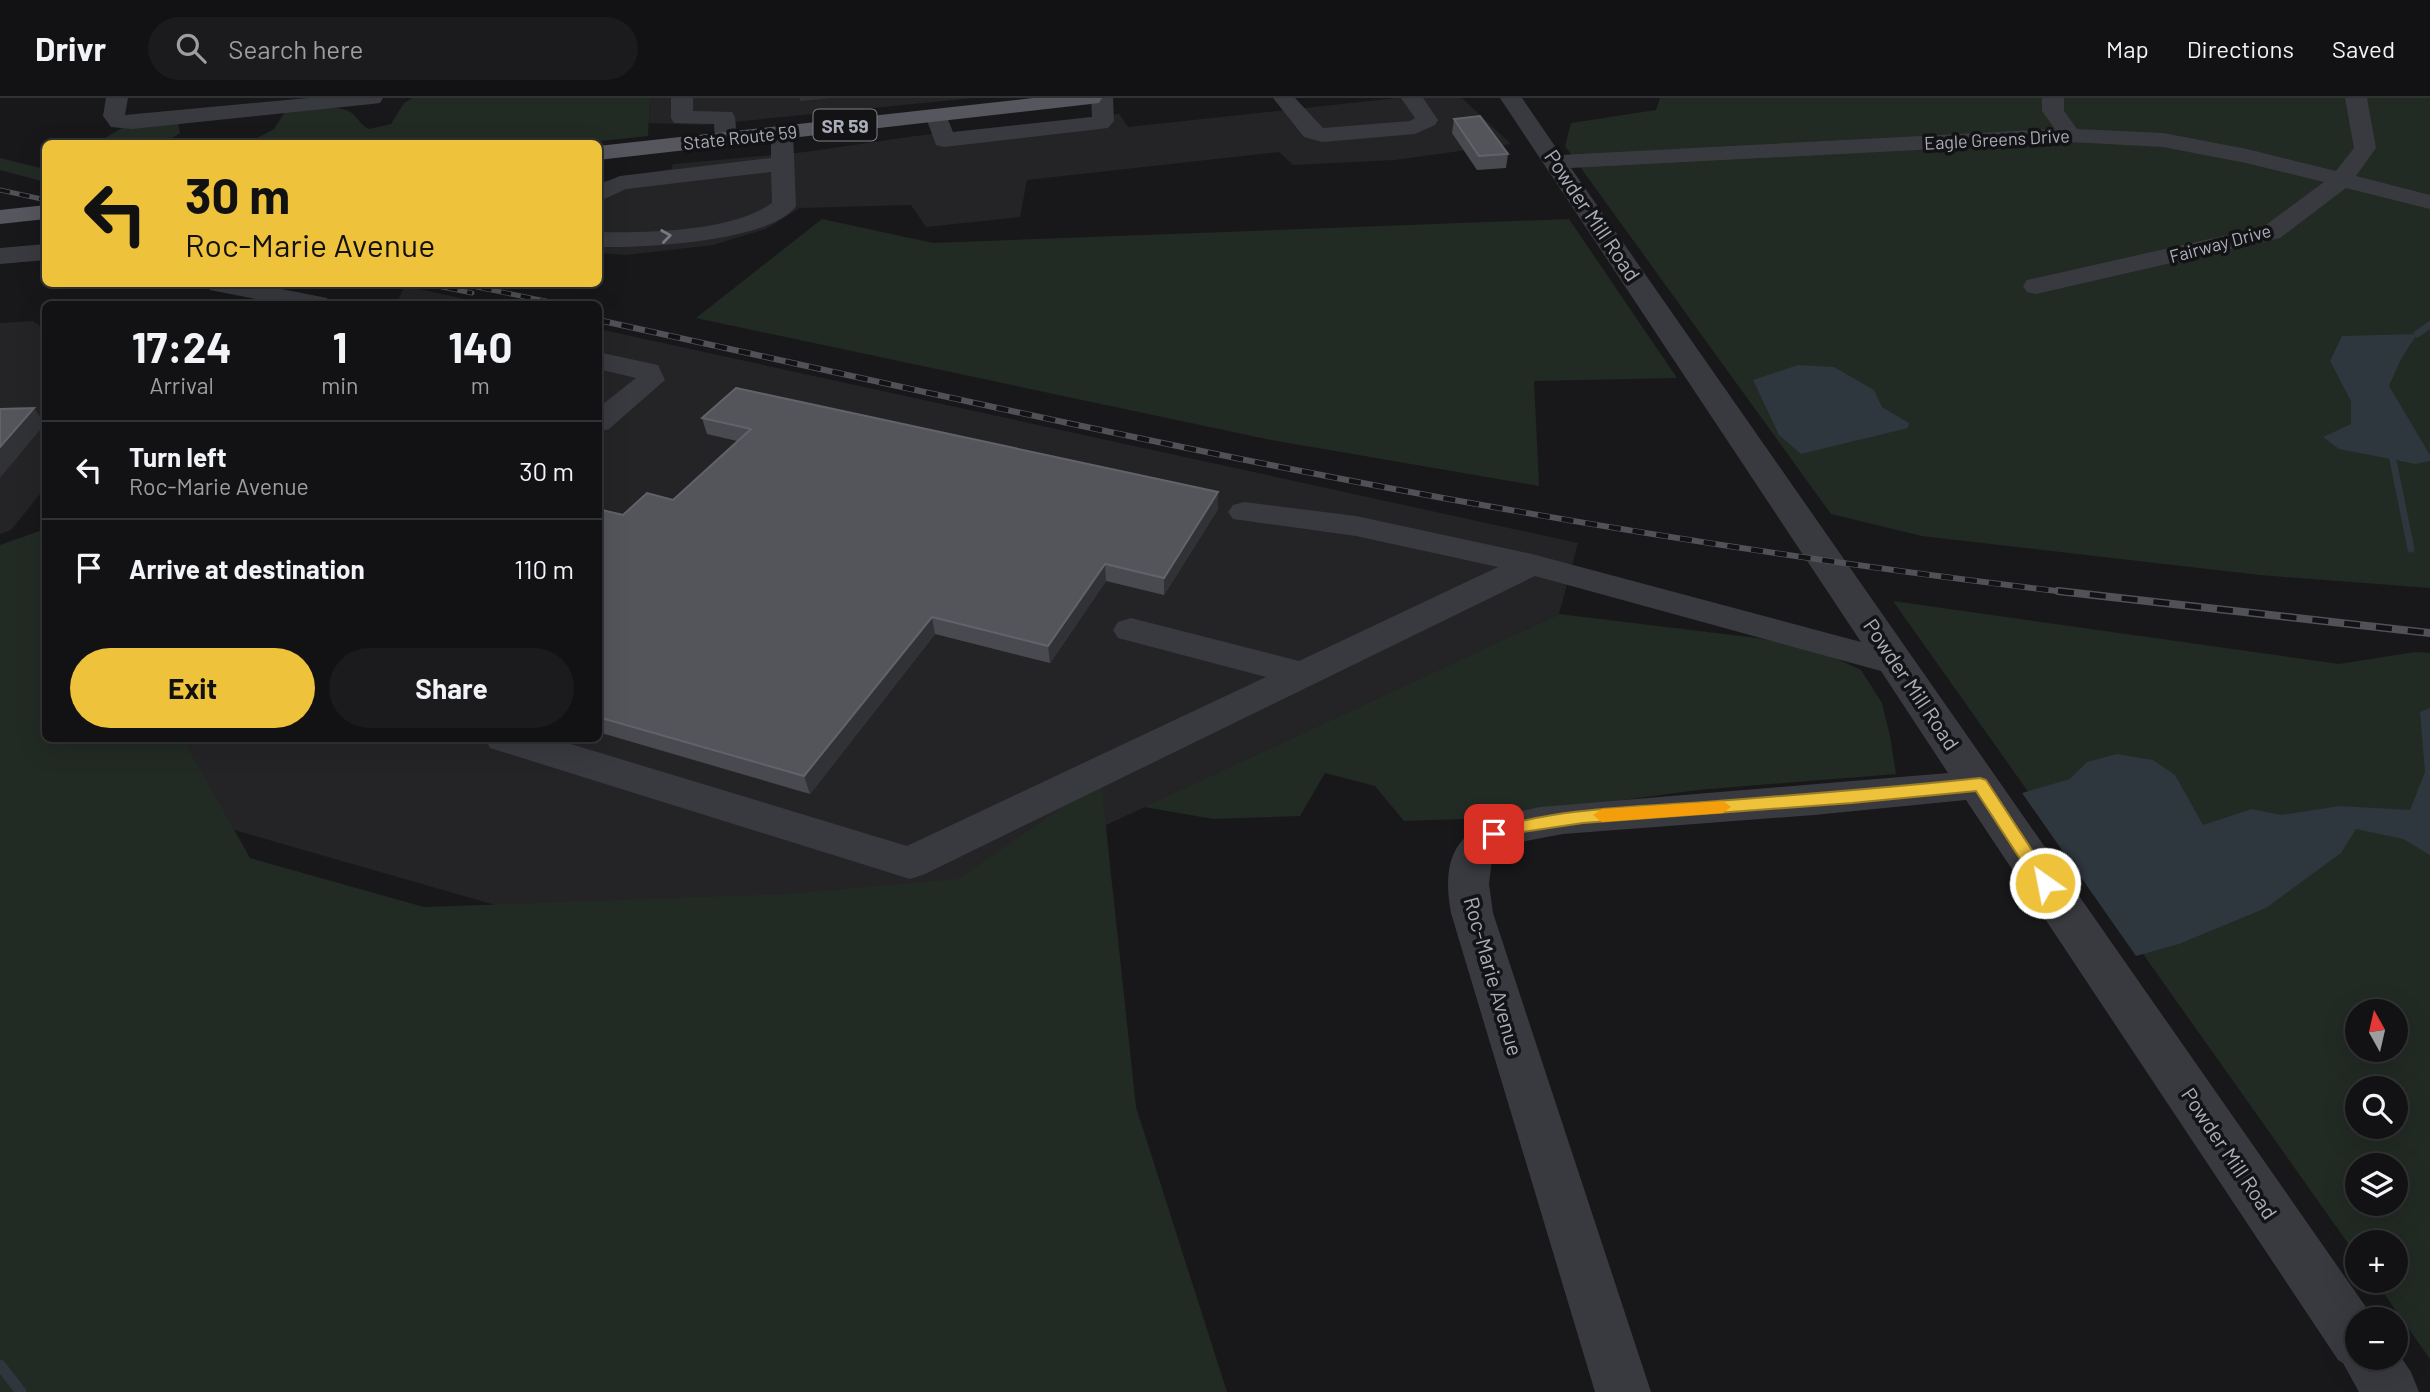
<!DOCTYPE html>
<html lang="en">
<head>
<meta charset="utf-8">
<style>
  :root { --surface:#121214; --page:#1b1b1d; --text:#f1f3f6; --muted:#9c9ea0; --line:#313234; --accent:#efc23b }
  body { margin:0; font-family:Barlow,sans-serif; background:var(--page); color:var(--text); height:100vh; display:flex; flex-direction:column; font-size:26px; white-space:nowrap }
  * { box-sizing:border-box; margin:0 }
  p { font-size:23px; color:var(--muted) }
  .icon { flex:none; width:38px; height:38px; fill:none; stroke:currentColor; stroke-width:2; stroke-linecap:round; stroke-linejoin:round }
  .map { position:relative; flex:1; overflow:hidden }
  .panel { position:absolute; left:42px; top:203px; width:560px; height:441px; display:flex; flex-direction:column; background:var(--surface); border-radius:10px; box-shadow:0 7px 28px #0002,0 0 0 2px var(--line) }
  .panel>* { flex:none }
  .banner { position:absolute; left:42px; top:42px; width:560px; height:147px; border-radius:10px; box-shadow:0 7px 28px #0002,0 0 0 2px var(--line); background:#efc23b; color:#111; overflow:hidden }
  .needle { width:46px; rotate:352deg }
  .controls { position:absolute; left:2345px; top:901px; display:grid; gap:14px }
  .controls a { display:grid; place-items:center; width:63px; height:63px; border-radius:50%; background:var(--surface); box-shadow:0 7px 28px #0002,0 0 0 2px var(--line); font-size:35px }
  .pin { position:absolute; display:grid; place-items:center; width:60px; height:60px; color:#fff; margin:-30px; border-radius:14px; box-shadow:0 4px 10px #0006 }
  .me { position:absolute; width:77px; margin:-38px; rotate:327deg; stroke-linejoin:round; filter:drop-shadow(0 0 5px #0008) }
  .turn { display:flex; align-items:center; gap:24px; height:147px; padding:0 28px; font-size:32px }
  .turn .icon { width:91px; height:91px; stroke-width:2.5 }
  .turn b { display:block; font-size:49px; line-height:60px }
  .eta { display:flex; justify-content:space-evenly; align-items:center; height:119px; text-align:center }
  .eta b { font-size:42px; font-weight:700; line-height:49px }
  .action { display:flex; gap:14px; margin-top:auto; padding:14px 28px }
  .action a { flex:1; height:80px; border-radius:42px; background:var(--accent); color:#111; font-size:28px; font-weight:700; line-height:80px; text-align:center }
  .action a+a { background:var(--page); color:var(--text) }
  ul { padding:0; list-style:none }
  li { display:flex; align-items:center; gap:21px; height:98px; padding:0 28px; border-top:2px solid var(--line) }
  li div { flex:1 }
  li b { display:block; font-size:26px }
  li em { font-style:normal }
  header { display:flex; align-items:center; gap:42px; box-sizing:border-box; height:98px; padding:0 35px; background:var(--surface); border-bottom:2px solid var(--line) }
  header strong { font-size:33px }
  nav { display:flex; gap:38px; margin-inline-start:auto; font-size:24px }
  .search { width:490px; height:63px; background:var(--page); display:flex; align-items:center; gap:18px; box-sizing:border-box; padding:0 24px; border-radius:38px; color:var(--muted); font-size:26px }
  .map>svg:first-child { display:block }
  .built { fill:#242427 }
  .green { fill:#222a24; fill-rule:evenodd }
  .water { fill:#2e363e }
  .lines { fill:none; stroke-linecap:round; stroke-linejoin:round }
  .stream-far1 { stroke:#2e363e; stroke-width:7 }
  .stream { stroke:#2e363e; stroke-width:11 }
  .minor { fill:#393a3f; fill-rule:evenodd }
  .major { fill:#55565e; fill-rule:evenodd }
  .rail-far2-casing { stroke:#505258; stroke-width:5 }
  .rail-far1-casing { stroke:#505258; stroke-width:6 }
  .rail-casing { stroke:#505258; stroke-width:8 }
  .rail-far2 { stroke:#131315; stroke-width:3.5; stroke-dasharray:10; stroke-linecap:butt }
  .rail-far1 { stroke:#131315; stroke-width:4.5; stroke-dasharray:12; stroke-linecap:butt }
  .rail { stroke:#131315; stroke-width:5; stroke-dasharray:16; stroke-linecap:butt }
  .wall { fill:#494a4f }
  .shaded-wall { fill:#313235 }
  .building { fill:#54555b; stroke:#62636a; stroke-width:2 }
  .oneway { stroke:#787a83 }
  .route { fill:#efc23b; stroke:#9b7e26; stroke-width:2 }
  .slow { fill:#f59e0b }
  .labels { text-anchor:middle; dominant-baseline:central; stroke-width:7; stroke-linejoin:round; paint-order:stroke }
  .far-street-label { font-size:18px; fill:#abaeba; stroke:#131315 }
  .shield { fill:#131315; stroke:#7d8088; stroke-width:2 }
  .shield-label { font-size:19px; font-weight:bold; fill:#abaeba }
  .street-label { font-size:21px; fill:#abaeba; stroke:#131315 }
</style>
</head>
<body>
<header>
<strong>Drivr</strong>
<div class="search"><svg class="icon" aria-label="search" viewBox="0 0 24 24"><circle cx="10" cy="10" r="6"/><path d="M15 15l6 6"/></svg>Search here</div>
<nav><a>Map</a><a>Directions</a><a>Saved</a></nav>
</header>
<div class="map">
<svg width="2430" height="1294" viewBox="0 0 2430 1294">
  <rect width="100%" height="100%" fill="#18181a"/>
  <path class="built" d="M650,0H974L703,27L649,25Z
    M1397,0H1462L1511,46L1395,62L1293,67L1279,54L1027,82L1020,119L926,129L911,107L800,110L766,131L713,147L626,157L599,155L598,88L604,83L671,71L673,66L805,54L915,38L1119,16L1128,29Z
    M405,188L488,206H396Z
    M33,223L45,232V390L11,432L0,436V225Z
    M599,231L1578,445L1559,516L956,797L697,865L133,703L166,641L598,640Z"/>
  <path class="green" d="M412,0H650L648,38L581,45L246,46L274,31L285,14C301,12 340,4 353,16C359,22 361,27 369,31L391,26L404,5Z
    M1660,0H2430V490L2260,477L1922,438L1831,416L1565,48L1571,25L1656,12Z
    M177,20L180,35L164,45L95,46L132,24Z
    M0,60L45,71V84L0,72Z
    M822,121L933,145L1569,121L1677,280L1534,283L1539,388L1271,342L696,220Z
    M45,431L46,640L183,641L250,760L424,809L788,796L958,781L1101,683L1136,1009L1227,1294H0V447Z
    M1893,503L2339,566L2415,554L2430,555V1261L2375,1183H2396V1144H2357V1158ZM2357,914H2396V952H2357ZM2357,990H2396V1029H2357ZM2357,1068H2396V1106H2357Z
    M1559,516L1757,540L1816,551L1861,572L1882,605L1890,638L1896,676L1698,692L1489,720L1404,723L1375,688L1325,675L1300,718L1213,721L1144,709Z"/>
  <path class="water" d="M2417,236L2401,261L2389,288L2430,357V363L2416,366L2339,351L2323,339L2351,326V303L2330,263L2342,238Z
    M1798,267L1834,269L1874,292L1882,309L1909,325L1908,330L1801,356L1779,337L1753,282Z
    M2430,610V757L2403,741L2356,731L2341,755L2266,810L2179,846L2136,858L2022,695L2070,681L2087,664L2117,656L2153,662L2175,677L2203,727L2252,711L2281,717L2340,708L2410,712L2425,674L2420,614Z"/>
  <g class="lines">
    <path class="stream-far1" d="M2417,236L2430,227
      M2393,362L2411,451"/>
    <path class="stream" d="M0,1267L21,1294"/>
    <path class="minor" d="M106,0H128L125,17L308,0H383L380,5L372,6L132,31L111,29L103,18Z
      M671,0H693V13L732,14L735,19L737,41L734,46H718L715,41L714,26L674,25L671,20Z
      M1091,0H1113L1114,23L1108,30L944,49L936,47L925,17L928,12H944L953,34L1092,19Z
      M1273,0H1295L1323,30L1410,23L1415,20L1401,0H1423L1438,22L1435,27L1415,36L1322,44L1304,39Z
      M1500,0H1522L1561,57L2055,31L2042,13V0H2064V13L2077,31L2163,35L2247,51L2336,73L2354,50L2345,0H2367L2376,50L2356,78L2430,97V111L2346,90L2280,140L2036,196L2027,194L2023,188L2027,182L2263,129L2324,84L2246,65L2163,49L2070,44L1571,70L2375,1222H2357V1260H2396V1252L2411,1274L2419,1294H2359L2343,1265L2338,1262L1966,702L1814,717L1563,736L1515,745L1492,761L1489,786L1493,815L1651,1294H1595L1451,815C1437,740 1474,722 1540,709L1948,675L1881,573L1535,478L925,776L910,781L490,650L485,640H551L907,748L1266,579L1118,540L1113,532L1118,524L1131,520L1299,563L1498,469L1356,438L1233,421L1228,414L1233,407L1244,404L1356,418L1532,456L1861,544Z
      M782,27L790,29L793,34L796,108C771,144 640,150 598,149V134C647,135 731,134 772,105L771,74L626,91L598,104V87L620,78L771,60V34L774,29Z
      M46,146V162L0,166V150Z
      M206,186H256L327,200L331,206H281L210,192Z
      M598,254L658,267L665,282L609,331L598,334V310L636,280L598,271Z"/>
    <path class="major" d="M1033,0H1102L1099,5L1091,6L598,62V48Z
      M46,107V121L0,126V112Z"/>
    <defs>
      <path id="rail-far2" d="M0,92L46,102
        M428,186L472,195
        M462,186L560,206"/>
      <path id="rail-far1" d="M598,222C863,280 1128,341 1394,391C1619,433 1845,468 2073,495"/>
      <path id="rail" d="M2058,493L2430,535"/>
    </defs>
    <use href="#rail-far2" class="rail-far2-casing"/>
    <use href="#rail-far1" class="rail-far1-casing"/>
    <use href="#rail" class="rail-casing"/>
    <use href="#rail-far2" class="rail-far2"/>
    <use href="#rail-far1" class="rail-far1"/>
    <use href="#rail" class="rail"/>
  </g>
  <path class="wall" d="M1454,21L1508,56L1506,70L1477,72L1452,35Z
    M702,320L1218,411L1164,497L1106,483L1050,565L935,536L810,696L598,634V411L623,417L673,402L737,343L707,336Z"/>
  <path class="shaded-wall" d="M800,0H831L800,3Z
    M34,310L45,326L0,380V349Z
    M1218,394V411L1164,497V480Z
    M1105,466L1106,483L1050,565L1048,548Z
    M932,519L935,536L810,696L804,678Z"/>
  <path class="building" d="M1480,18L1508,56L1479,58L1454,21Z
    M736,290L1218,394L1164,480L1105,466L1048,548L932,519L804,678L598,619V411L623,417L647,395L673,402L751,331L702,320Z
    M34,310L0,349V311Z"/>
  <defs><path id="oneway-chevron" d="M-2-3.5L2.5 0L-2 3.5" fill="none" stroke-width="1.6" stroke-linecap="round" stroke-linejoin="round" transform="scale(1.75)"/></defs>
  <use class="oneway" href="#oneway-chevron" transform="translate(666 138) rotate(-8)"/>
  <path class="route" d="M1980,680L1986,682L2051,781L2054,785L2051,790H2039L1976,693L1852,705L1583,725L1522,734L1494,743L1488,741L1485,736L1488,732C1558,710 1632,709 1704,704C1796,697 1888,690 1980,680Z"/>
  <path class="slow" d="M1723,703L1731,709L1723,715L1602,724L1593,717L1602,711Z"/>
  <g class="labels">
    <g class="far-street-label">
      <text transform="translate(740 39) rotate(-6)">State Route 59</text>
      <text transform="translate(1997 41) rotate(-3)">Eagle Greens Drive</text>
      <text transform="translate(2220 145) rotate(-15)">Fairway Drive</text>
    </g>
    <rect class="shield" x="813.5" y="11.5" width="63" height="31" rx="5"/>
    <g class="shield-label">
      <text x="845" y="27">SR 59</text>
    </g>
    <g class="street-label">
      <text transform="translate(1593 117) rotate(56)">Powder Mill Road</text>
      <text transform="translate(1912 586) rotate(56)">Powder Mill Road</text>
      <text transform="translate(1494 878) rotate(74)">Roc-Marie Avenue</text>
      <text transform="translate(2230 1055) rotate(56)">Powder Mill Road</text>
    </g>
  </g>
</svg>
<div class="controls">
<a><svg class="needle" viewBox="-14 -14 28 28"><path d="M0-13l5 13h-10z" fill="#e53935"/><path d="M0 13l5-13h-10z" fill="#9c9ea0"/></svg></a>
<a><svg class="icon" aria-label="search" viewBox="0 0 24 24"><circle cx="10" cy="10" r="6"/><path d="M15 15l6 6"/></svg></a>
<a><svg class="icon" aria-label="layers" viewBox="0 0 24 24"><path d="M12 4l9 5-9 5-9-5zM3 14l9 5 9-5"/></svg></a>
<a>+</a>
<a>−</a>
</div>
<div class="pin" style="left:1494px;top:736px;background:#d93025"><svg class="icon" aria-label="arrive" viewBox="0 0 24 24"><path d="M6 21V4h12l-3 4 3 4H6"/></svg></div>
<svg class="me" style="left:2045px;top:785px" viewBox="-20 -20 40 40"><circle r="17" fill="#efc23b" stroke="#fff" stroke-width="3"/><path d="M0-11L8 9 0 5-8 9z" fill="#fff"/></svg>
<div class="banner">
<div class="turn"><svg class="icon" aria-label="left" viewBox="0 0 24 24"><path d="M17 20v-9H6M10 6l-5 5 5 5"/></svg><div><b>30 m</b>Roc-Marie Avenue</div></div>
</div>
<section class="panel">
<div class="eta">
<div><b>17:24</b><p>Arrival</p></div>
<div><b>1</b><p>min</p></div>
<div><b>140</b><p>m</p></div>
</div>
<ul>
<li><svg class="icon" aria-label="left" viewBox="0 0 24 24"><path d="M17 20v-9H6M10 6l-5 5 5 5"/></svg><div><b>Turn left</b><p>Roc-Marie Avenue</p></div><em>30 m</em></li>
<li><svg class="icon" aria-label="arrive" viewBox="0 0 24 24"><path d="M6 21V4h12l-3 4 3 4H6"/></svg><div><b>Arrive at destination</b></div><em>110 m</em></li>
</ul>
<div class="action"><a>Exit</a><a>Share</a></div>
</section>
</div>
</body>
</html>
